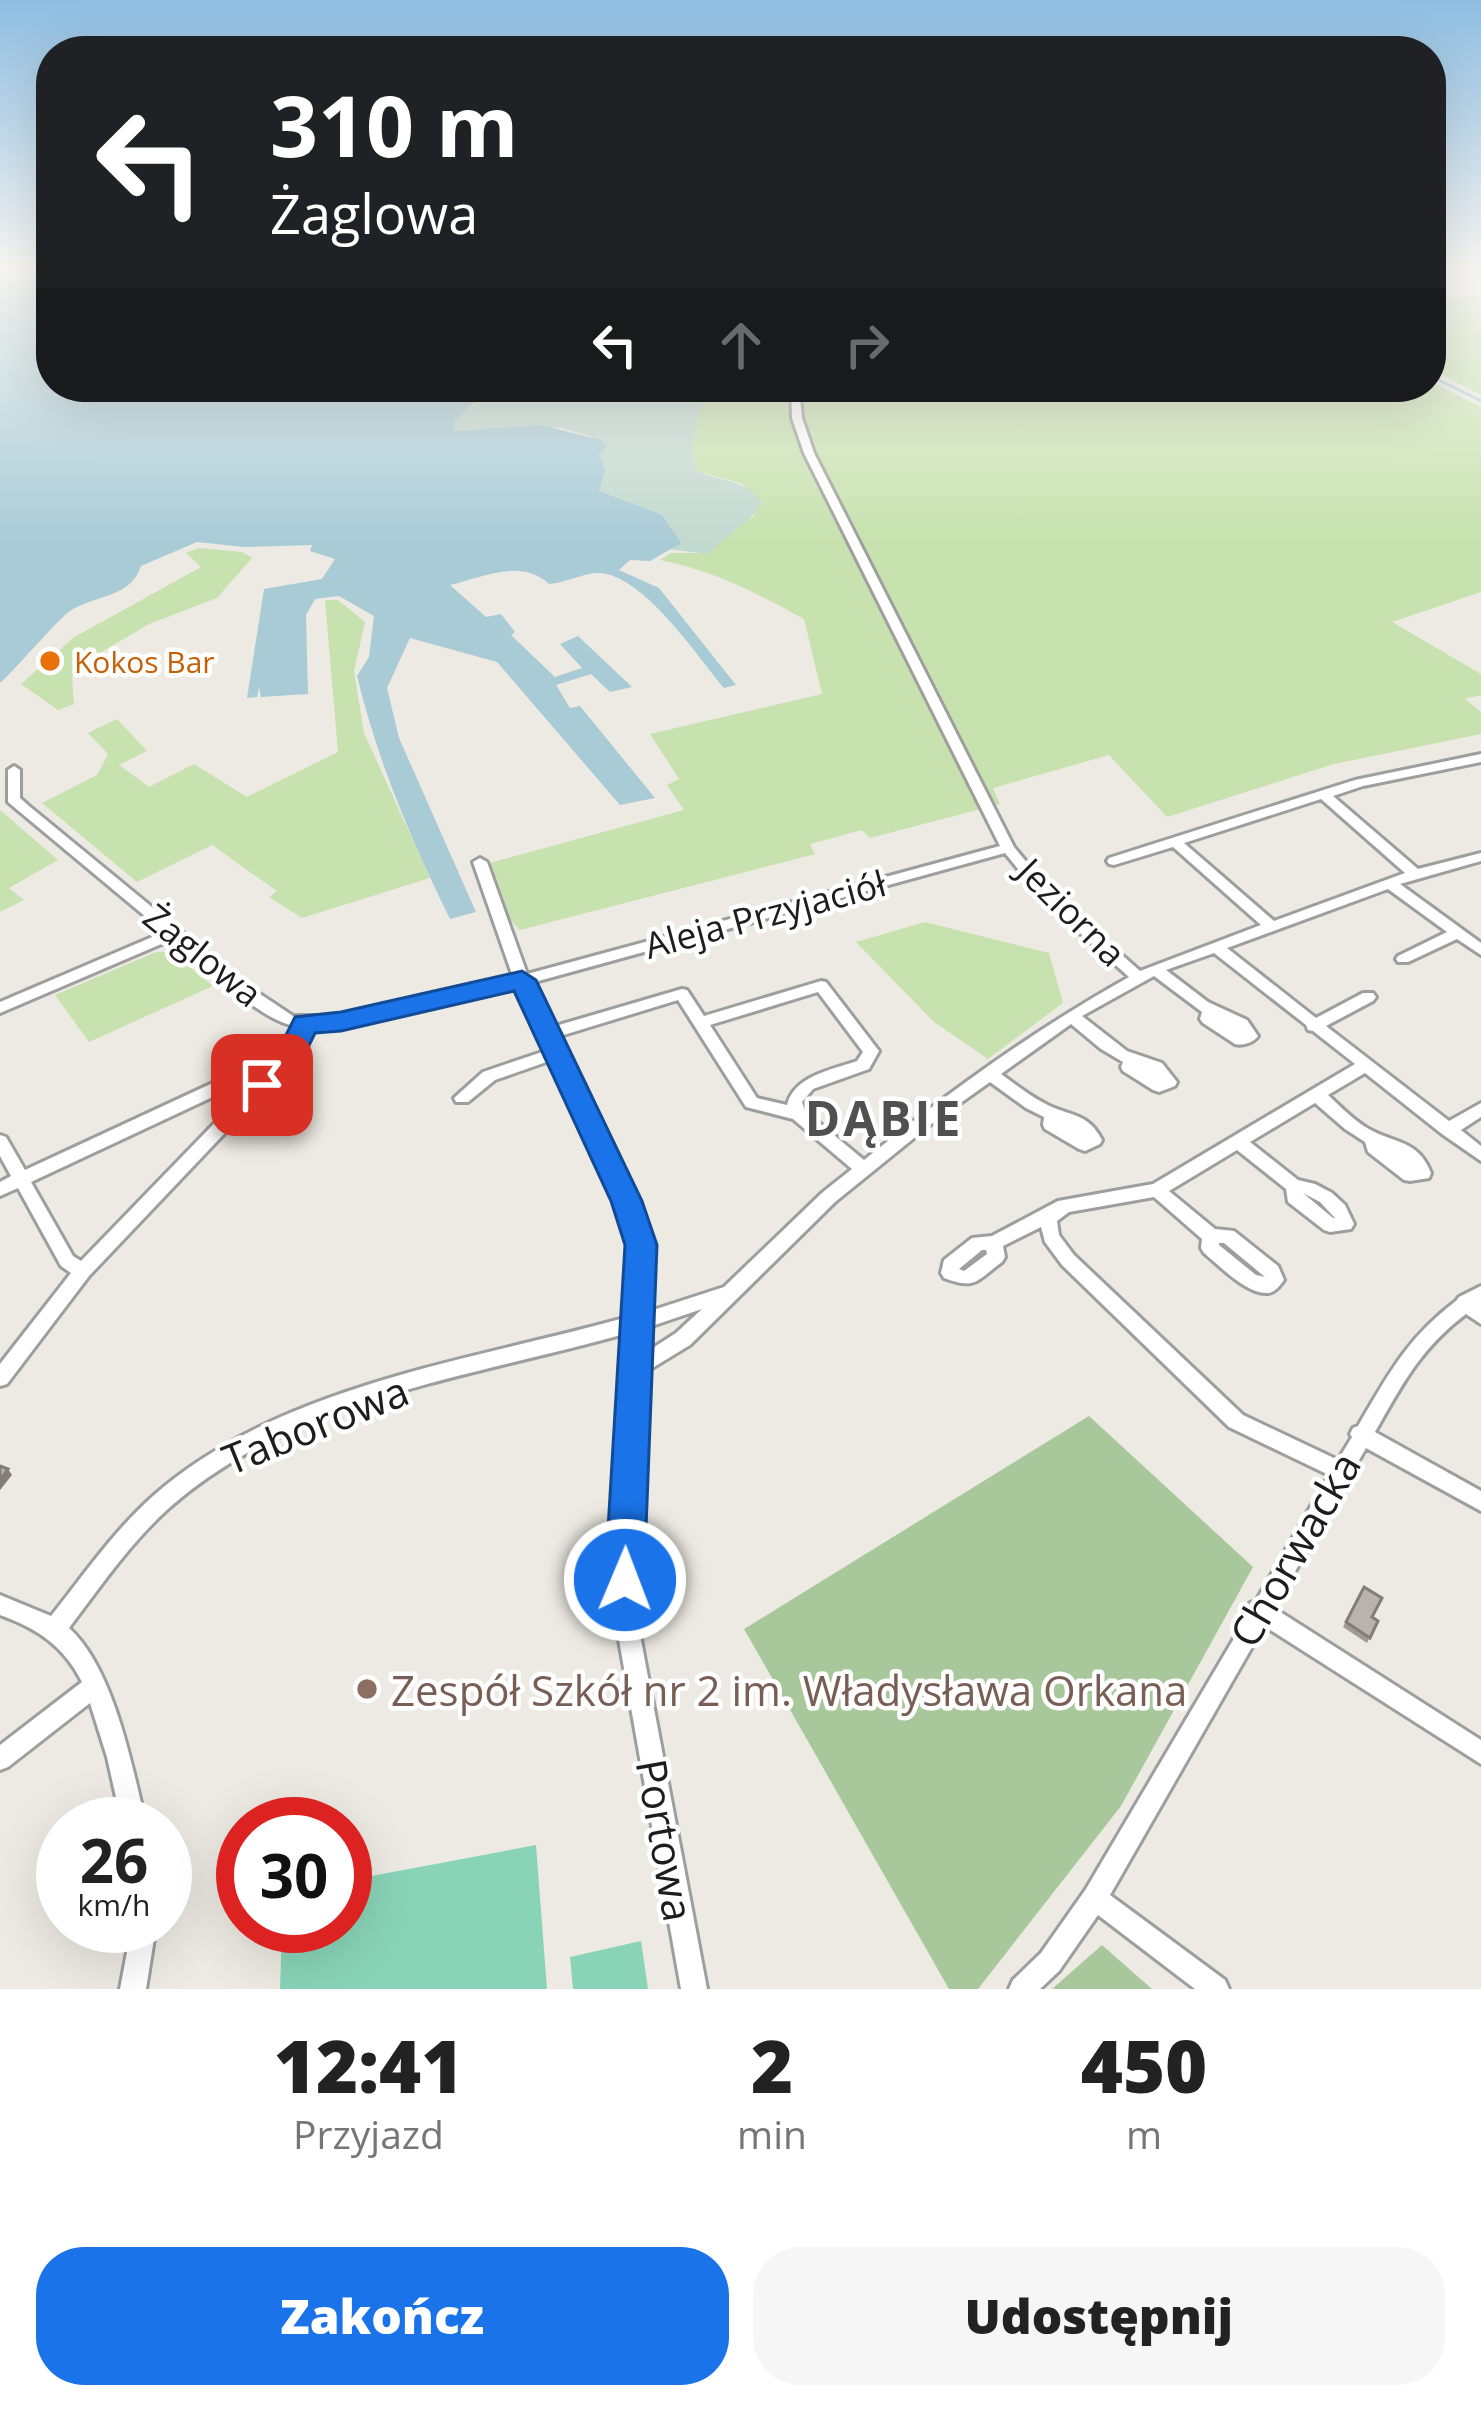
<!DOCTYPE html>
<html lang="pl">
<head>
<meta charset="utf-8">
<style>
  :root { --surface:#fff; --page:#f6f6f6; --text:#222; --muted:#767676; --accent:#1a73e8 }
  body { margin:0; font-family:"Open Sans",sans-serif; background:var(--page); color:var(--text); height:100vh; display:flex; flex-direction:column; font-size:45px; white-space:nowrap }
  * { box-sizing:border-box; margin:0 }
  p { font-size:39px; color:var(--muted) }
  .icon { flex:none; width:66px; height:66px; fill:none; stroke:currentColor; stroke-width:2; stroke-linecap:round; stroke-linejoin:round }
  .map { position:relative; height:1989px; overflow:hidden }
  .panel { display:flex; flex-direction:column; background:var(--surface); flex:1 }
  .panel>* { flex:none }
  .hud { position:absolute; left:36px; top:36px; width:1410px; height:366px; border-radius:48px; box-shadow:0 12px 48px #0002; background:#202124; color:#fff; overflow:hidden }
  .speed { position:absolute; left:36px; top:1797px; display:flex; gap:24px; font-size:60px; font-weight:700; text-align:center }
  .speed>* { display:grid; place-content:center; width:156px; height:156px; border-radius:50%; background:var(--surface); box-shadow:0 12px 48px #0002; line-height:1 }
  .speed small { font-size:30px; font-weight:400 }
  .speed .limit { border:18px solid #d22; background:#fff; color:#111 }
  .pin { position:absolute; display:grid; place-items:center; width:102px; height:102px; color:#fff; margin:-51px; border-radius:24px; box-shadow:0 6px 18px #0006 }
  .me { position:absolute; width:132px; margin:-66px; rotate:1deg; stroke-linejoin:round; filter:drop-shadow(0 0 9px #0008) }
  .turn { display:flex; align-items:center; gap:42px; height:252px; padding:0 36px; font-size:54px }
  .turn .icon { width:156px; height:156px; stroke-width:2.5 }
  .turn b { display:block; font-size:84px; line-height:102px }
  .lanes { display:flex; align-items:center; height:114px; padding:0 36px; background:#0003; justify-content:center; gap:60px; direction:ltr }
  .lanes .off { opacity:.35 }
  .eta { display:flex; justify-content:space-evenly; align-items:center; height:204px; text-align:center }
  .eta b { font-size:72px; font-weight:800; line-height:84px }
  .cta { display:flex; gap:24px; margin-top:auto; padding:24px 36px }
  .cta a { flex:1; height:138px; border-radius:48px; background:var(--accent); color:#fff; font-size:48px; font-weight:800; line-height:138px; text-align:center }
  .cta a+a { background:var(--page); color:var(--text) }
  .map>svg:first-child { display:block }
  .grass { fill:#c7e2ae }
  .forest { fill:#a8c89c }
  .wetland { fill:#c2d9cf }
  .pitch { fill:#89d4b9 }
  .water { fill:#a8cbd6 }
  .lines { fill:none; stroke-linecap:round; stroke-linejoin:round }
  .stream { stroke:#a8cbd6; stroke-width:3 }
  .minor-casing { stroke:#9e9e9e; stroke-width:6 }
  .minor { fill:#fff; fill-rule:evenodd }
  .wall { fill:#a09a95 }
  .shaded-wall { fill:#827d79 }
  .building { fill:#bab3ad; stroke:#827d79; stroke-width:3 }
  .route { fill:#1a73e8; stroke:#114b97; stroke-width:3 }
  .food-dot { fill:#e8710a; stroke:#fff; stroke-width:4.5 }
  .education-dot { fill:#8d6e63; stroke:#fff; stroke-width:4.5 }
  .labels { text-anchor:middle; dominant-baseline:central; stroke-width:9; stroke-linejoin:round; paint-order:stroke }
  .far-food-label { font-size:30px; fill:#c56008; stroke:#fff; text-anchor:start }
  .street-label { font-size:36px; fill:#1d1d1d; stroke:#fff }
  .near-street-label { font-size:42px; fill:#1d1d1d; stroke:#fff }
  .near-education-label { font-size:42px; fill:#785e54; stroke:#fff; text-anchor:start }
  .district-label { font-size:48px; font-weight:bold; letter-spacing:3px; fill:#505050; stroke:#fff }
</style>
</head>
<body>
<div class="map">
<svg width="1481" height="1989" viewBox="0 0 1481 1989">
  <rect width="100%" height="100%" fill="#edeae3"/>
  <path class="grass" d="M1481,295V395L1431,369V303Z
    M1431,382L1481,407V592L1392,622L1481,674V695L1465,699L1481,712V734L1334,764L1167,817L1109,755L993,788L1000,804L870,838L862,830L810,844L815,854L520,930L509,919L490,863L684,810L667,785L679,779L650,734L822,694L804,619C757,593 712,570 660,560L671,553H708L735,525L754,516L743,484L697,471C688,445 698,412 709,387H792L793,399L836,387H1431Z
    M199,548L242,552L252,558L217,598L149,624L90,659L72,677L74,704L58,710L21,684L73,638L201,567L186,553Z
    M325,600H338L365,622L354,671L364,733L430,878L302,918L269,897L277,891L212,845L137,882L42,803L97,775L108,754L88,733L117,719L147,751L119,765L149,787L194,764L247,797L338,752Z
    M0,810L58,860L9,888L24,900L0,912Z
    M925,922L1049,953L1063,1003L988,1059L934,1022L856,942Z
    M156,952H171L213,986L89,1042L55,995Z"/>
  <path class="forest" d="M1089,1416L1253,1567L1121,1806L978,1989H949L744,1629Z
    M1102,1945L1152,1989H1052Z"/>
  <path class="wetland" d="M452,387H709C698,412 688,444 697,471C720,481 749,480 762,503C750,523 725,536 708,554L667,549L653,514L594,500L592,437L558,427L408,435L477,404L465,402Z"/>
  <path class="pitch" d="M536,1845L547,1989H280L282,1926H345V1881Z
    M641,1941L648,1989H573L570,1957Z"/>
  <path class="water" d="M0,267H51V387H456L474,403L455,420L454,431L542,425L600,440L607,446L599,454L605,470L599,491L662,515L681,543L650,561L630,560L619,570L659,588L736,685L724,688C697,656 641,571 596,573C581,574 565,583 549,584C521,558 483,577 450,585L486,617L501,614L515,632L511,635L555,677L582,668L560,644L578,636L632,687L610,692L591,674L556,685L570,708L580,706L655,798L620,805L497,662L410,638L387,688L399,738L476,912L450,919C411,840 378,762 357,676L369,657L374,616L339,596L315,599L306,615L308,694L261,697L259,687L257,697L247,698L264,589L322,579L335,559L310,551L312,545L245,547L197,542L141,566C130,601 88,594 65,615C42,637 23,661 0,683Z"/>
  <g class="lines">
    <path class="stream" d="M1431,376L1481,401"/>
    <defs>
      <path id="minor" d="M791,387H799L802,418L814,453L1014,847L1053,894L1140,971L1261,925L1173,847L1114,865L1109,864L1107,861L1109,858L1355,780L1481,754V762L1363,786L1333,796L1418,869L1481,853V861L1400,884L1481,943V955L1457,939L1408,962H1398L1396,959L1398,956L1447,932L1388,889L1227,948L1316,1018L1363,993H1373L1376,997L1373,1001L1326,1026L1449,1121L1481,1103V1117L1461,1130L1481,1146V1161L1442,1134L1365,1073L1328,1095C1340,1106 1352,1119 1367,1128C1394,1144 1418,1139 1431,1173L1429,1178L1410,1181L1404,1180L1368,1152L1365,1142L1345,1129L1315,1103L1250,1142L1298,1180L1315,1184L1332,1193L1345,1205L1354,1224L1351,1229L1330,1232L1324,1230L1288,1202L1286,1189L1237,1150L1169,1191L1215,1229L1234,1231L1278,1266L1284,1280C1280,1285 1276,1292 1268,1293C1247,1295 1219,1265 1204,1253L1201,1248L1202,1239L1154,1197L1069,1212L1057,1221L1059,1235L1074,1255L1243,1415L1338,1460L1352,1437L1350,1434L1353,1428L1358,1426C1388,1375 1407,1338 1456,1301L1459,1297L1481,1286V1324L1466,1314C1420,1349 1403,1383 1375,1432L1481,1491V1511L1366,1448L1274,1608L1481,1740V1764L1264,1626L1110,1895L1225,1980L1229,1989H1195L1098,1915L1059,1971L1040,1989H1009L1013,1980L1041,1953L1086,1889L1249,1613L1250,1603L1256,1601L1329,1475L1229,1427L1062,1265L1045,1242L1041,1227L1003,1246L1005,1257L1002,1262C976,1281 976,1290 944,1278L941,1273L944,1260L972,1238L992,1236L1058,1201L1153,1184L1355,1064L1313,1031L1308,1030L1306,1025L1214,953L1166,970L1208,1002L1247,1020L1258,1036C1253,1043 1242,1046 1235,1044L1203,1023L1200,1019L1202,1012L1154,976L1082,1016L1127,1051L1162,1063L1177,1082L1175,1086L1159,1092L1153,1090L1123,1071L1121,1067L1123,1062L1101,1049L1071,1024L1001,1074C1015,1084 1028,1095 1044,1103C1069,1117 1087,1111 1102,1140L1100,1144L1085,1151L1079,1149L1045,1129L1043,1125L1044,1117L1026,1108L990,1082L935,1121L835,1202L690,1345L644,1373L635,1580L641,1640L707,1989H681L619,1640L615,1580L628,1333C473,1377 293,1398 169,1508C130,1543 100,1587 69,1628C114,1669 132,1766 146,1824H122L107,1757L90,1703L8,1767L0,1770V1745L82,1682C64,1646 37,1628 0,1615V1595L51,1616C83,1576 113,1532 152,1497C278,1385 471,1361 628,1317L632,1245L618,1201L552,1060L495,1080L468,1102H456L454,1098L483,1072L548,1050L517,986L341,1026H312L298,1056L89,1276L7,1384L0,1386V1364L71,1273L61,1266L18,1188L0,1196V1182L11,1176L0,1156V1135L6,1137L25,1170L273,1055L281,1054L296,1026C263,1023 200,962 173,939L0,1013V1002L164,932L8,802V770L14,766L20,770V798L29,806L248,986L293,1016H341L513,977L473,862L480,858L487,862L527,974L1000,846L804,453L792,418ZM1321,799L1405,873L1274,921L1184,843ZM1005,853L1043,900L1129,977C1034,1030 948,1093 864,1160L805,1111L802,1102L813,1089L869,1069L879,1051L826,982L821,981L704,1016L687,990L682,989L552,1027L531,983ZM818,992L863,1052L857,1061C831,1070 794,1076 787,1105L757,1098L710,1025ZM678,1000L746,1107L793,1119L852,1169L823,1192L724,1287L647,1312L650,1245L636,1201L557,1037ZM262,1074L81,1261L73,1256L31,1182ZM1303,1193L1320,1202L1335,1218H1333ZM1219,1243H1224L1265,1277L1256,1275L1219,1245ZM982,1250H986L987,1254L964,1271L959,1269ZM702,1309L676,1333L645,1353L646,1328Z
        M132,1926H156L146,1989H120Z"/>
    </defs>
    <use href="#minor" class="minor-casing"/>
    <use href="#minor" class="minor"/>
  </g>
  <path class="wall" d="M1364,1587L1372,1617L1378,1621L1367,1643L1343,1627Z"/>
  <path class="shaded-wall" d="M8,1469L12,1475L0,1490V1480Z"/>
  <path class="building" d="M0,1466L8,1469L0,1480Z
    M1364,1587L1382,1598L1372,1617L1378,1621L1370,1638L1346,1622Z"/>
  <linearGradient id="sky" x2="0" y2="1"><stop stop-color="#8ebde1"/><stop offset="0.49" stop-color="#f7f6f2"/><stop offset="1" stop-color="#f7f6f2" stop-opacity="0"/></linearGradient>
  <rect width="1481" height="545" fill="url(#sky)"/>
  <path class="route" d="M522,971L536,980L642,1201L657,1245L644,1580L638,1593L625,1599L611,1593L605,1580L625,1245L611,1201L514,991L341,1031L315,1033L302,1060L273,1093H252L248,1085L280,1047L295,1017L341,1012Z"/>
  <circle class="food-dot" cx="50" cy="661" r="12"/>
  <circle class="education-dot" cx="367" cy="1689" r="12"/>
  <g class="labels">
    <g class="far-food-label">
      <text x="74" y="661">Kokos Bar</text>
    </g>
    <g class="street-label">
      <text transform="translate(1072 912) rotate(45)">Jeziorna</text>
      <text transform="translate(765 914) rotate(-15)">Aleja Przyjaciół</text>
      <text transform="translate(203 955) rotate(39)">Żaglowa</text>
    </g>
    <g class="near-street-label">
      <text transform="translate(315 1424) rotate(-22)">Taborowa</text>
      <text transform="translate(1294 1549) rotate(-60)">Chorwacka</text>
      <text transform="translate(666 1840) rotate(80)">Portowa</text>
    </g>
    <g class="near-education-label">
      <text x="391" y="1689">Zespół Szkół nr 2 im. Władysława Orkana</text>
    </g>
    <g class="district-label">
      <text x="884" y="1117">DĄBIE</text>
    </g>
  </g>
</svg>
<div class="speed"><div>26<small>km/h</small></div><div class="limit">30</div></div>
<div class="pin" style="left:262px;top:1085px;background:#d93025"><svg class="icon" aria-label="arrive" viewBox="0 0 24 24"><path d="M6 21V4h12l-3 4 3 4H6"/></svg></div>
<svg class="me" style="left:625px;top:1580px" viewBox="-20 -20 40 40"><circle r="17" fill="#1a73e8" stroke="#fff" stroke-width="3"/><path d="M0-11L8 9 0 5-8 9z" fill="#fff"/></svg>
<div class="hud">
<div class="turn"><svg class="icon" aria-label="left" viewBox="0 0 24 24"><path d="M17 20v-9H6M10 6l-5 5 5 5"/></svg><div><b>310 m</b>Żaglowa</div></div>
<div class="lanes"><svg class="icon" aria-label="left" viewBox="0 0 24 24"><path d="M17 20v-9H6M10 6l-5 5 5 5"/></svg><svg class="icon off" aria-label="ahead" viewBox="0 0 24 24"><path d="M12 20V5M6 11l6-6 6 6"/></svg><svg class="icon off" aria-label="right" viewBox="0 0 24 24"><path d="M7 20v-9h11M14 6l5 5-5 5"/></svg></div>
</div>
</div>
<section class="panel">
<div class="eta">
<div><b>12:41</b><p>Przyjazd</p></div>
<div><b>2</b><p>min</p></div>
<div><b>450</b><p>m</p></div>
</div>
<div class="cta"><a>Zakończ</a><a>Udostępnij</a></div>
</section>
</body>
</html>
